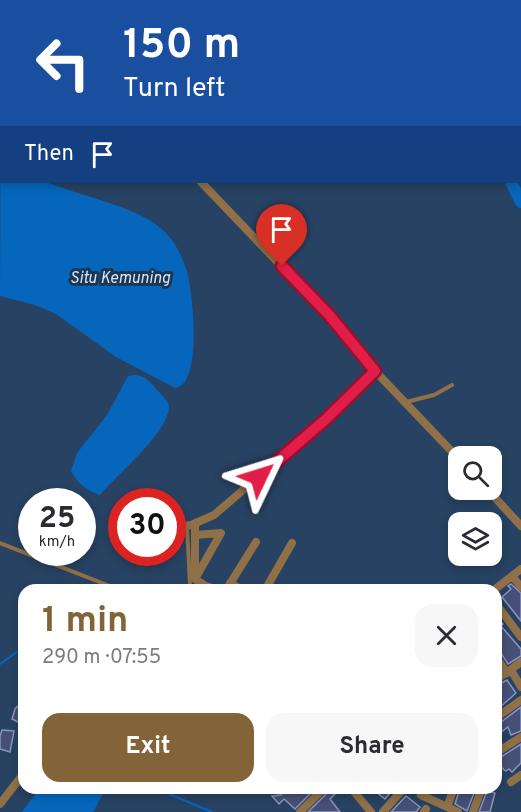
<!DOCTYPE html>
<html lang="en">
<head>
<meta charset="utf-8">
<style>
  :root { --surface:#fff; --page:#f7f7f7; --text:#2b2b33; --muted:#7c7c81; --accent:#836338 }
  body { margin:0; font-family:Overpass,sans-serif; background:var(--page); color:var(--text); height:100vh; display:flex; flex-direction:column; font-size:22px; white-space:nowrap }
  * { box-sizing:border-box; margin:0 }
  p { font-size:20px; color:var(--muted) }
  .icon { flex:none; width:33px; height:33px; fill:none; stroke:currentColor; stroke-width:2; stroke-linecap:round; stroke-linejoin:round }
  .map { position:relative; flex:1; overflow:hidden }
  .side { position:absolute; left:18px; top:584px; width:484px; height:210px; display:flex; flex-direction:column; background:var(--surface); border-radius:18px; box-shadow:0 3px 9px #0003 }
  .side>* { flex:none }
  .hud { position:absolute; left:0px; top:0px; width:522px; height:183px; box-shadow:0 3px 9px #0003; background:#1a4fa0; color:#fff; overflow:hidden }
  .buttons { position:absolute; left:448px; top:446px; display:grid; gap:12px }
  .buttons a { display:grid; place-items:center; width:54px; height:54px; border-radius:12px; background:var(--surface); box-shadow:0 3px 9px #0003; font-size:30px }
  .speed { position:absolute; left:18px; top:488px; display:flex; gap:12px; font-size:30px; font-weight:700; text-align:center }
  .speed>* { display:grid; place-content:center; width:78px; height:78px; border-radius:50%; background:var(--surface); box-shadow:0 3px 9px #0003; line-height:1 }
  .speed small { font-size:15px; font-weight:400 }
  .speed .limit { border:9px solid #d22; background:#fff; color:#111 }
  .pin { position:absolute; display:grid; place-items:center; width:51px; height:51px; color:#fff; margin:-62px -26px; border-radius:50% 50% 50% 0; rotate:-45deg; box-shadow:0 0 6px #0007 }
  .pin .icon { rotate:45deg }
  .me { position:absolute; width:66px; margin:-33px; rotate:49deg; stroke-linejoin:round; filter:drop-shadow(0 0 4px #0008) }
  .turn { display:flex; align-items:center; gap:21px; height:126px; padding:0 24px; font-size:27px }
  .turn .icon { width:78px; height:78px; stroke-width:2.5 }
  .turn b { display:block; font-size:42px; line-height:51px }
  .then { display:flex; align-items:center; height:57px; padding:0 24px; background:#0003; gap:12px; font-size:22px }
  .round { display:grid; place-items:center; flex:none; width:63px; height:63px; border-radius:18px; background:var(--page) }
  .overview { display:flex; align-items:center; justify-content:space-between; height:102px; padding:0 24px }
  h1 { font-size:36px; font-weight:700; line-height:45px; color:var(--accent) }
  .primary-button { display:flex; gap:12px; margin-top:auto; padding:12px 24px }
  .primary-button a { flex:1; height:69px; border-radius:18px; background:var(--accent); color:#fff; font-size:24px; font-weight:700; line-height:69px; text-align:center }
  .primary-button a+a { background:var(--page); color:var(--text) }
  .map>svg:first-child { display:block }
  .water { fill:#0666bb }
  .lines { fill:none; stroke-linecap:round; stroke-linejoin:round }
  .stream { stroke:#0666bb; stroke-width:2 }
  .river { stroke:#0666bb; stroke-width:12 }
  .building { fill:#464f75; stroke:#8994bf; stroke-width:1.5 }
  .lane { stroke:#907047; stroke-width:4 }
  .street { stroke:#907047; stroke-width:8 }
  .route-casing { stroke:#92132f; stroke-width:15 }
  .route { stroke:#e11d48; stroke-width:10 }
  .labels { text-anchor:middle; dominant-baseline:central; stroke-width:6; stroke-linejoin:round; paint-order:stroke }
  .water-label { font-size:16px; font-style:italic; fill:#d4e7fd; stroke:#1c3756 }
</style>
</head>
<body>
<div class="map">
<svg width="521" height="812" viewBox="0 0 521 812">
  <rect width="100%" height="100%" fill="#274262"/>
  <path class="water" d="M1,52L2,182C15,182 30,180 43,182C51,183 61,188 69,190C98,200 143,210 165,232C176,243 183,258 187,272C193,292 203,385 175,388L116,357L56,314L35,305L0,296Z
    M134,375C146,375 151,383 159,392C162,395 166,400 168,403C177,425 114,478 100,495C86,490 78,484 71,471L77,453L107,415L128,376Z
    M40,788H106L93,812H22Z"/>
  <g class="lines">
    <path class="stream" d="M0,664L24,647
      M155,788L212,812"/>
    <path class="river" d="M316,0V2
      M401,0V2
      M520,32H521
      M511,182L521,202"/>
  </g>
  <path class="building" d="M511,584L521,593V621L502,597L511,589L508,586Z
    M496,616L503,624L501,626L521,649V656L508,664L501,653L496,651Z
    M507,680L516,693L497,710L496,686Z
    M19,705L24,707V725L12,719L15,709Z
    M521,707V731L511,735L508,727L496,736V727L501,722Z
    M2,730L14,731L10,752L0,749V736Z
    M521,744V763L512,772L509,769L506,771L504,770L496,760Z
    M285,788L289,792L294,788H316L295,809L284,799L279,804L272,796L281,795Z
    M330,788H341L330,799L340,812H308L328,792Z
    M371,788H394L385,799Z
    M460,788H476L467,811L455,804Z
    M487,791L495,793L490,812H479Z
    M406,796L420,807L416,812H391Z"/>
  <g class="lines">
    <path class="lane" d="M406,402L434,395L452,385
      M0,543L120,590
      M187,590L190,584L187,527"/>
    <path class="street" d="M30,0L32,2
      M69,0L70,2
      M42,2L43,0
      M112,2L116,0
      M165,2L168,0
      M520,173L521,174
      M201,182L330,317L375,371L459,459
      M487,489L521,526
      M195,524V579L206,586L218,590
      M172,528L191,525L214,515L326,419L375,371
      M512,576L521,587
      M195,579L221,533L195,535
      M230,583L242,590
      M220,590L228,587L256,542
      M265,590L292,543
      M494,590L521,569
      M496,604L521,637
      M496,657L507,673
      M511,670L521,687
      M496,680L521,662
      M496,718L521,700
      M496,753L521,737
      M511,782L521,775
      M351,788L371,812
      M426,788L421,795L458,812
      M277,790L279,788
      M0,804L24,773
      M447,807L454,788
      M300,812L324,788
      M383,812L404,788
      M424,812L426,809
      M473,812L482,788"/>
  </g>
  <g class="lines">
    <defs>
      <path id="route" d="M259,477L326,419L375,371L330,316L282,266"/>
    </defs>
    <use href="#route" class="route-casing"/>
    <use href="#route" class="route"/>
  </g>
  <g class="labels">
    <g class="water-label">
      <text x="120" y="279">Situ Kemuning</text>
    </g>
  </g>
</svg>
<div class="buttons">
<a><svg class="icon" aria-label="search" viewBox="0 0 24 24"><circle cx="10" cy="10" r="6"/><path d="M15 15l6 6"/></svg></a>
<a><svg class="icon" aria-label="layers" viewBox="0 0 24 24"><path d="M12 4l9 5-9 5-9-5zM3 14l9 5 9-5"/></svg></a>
</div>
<div class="speed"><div>25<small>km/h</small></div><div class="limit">30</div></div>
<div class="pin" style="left:282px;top:266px;background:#d93025"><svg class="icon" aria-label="arrive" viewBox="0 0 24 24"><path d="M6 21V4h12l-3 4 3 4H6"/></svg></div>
<svg class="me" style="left:259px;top:477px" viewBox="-20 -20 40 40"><path d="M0-17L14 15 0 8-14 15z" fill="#e11d48" stroke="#fff" stroke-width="4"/></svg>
<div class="hud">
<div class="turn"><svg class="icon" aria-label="left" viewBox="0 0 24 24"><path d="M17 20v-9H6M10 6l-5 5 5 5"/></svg><div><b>150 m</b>Turn left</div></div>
<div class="then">Then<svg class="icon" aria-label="arrive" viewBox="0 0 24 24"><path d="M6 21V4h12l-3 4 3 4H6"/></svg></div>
</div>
<section class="side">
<div class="overview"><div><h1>1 min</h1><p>290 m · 07:55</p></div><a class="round"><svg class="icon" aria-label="close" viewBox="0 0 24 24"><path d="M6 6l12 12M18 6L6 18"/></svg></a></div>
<div class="primary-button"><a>Exit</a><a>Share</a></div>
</section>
</div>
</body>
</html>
